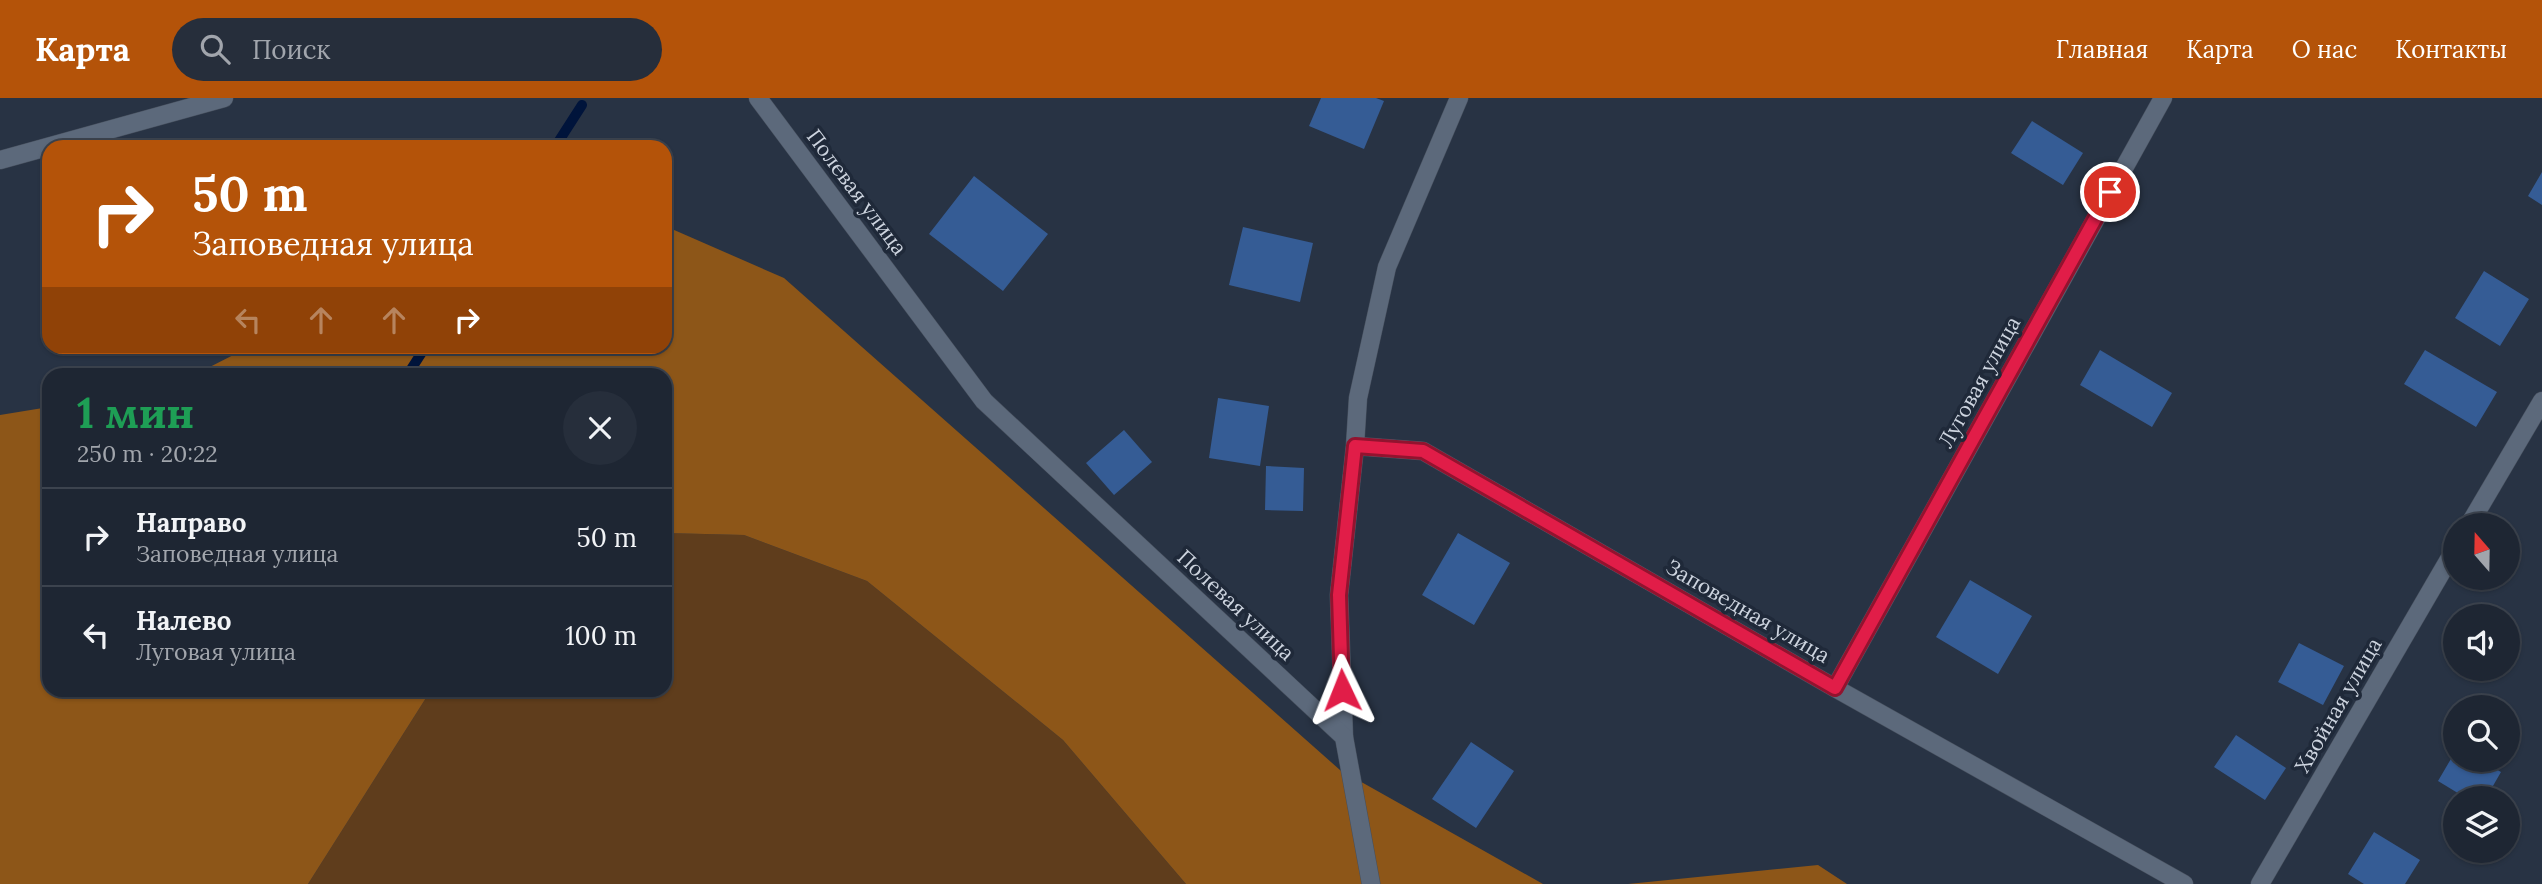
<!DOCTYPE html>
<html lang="ru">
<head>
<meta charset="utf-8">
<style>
  :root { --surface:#1e2633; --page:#262e3b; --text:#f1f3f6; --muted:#a1a5ac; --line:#3c434e; --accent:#b45309 }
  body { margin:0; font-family:Lora,serif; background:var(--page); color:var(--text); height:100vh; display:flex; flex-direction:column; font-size:26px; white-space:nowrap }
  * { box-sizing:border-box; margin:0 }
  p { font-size:23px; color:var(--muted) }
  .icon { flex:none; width:38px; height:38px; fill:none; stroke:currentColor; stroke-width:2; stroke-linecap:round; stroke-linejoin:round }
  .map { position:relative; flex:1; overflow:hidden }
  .details { position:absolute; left:42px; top:270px; width:630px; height:329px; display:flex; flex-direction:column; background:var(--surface); border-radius:21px; box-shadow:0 2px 5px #0004,0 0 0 2px var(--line) }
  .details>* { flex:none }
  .banner { position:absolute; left:42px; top:42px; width:630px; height:214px; border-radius:21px; box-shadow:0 2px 5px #0004,0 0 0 2px var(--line); background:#b45309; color:#fff; overflow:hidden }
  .needle { width:46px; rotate:340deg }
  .fabs { position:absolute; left:2443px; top:415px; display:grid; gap:14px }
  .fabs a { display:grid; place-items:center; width:77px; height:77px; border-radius:50%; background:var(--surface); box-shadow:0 2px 5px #0004,0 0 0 2px var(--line); font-size:35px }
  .pin { position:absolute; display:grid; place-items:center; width:60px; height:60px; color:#fff; margin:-30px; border:4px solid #fff; border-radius:50%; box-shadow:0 2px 7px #0007 }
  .me { position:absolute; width:77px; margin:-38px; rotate:358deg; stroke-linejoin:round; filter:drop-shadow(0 0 5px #0008) }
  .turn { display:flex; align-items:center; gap:24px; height:147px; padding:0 35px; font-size:32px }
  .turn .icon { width:91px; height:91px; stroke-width:2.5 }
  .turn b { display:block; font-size:49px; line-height:60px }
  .lanes { display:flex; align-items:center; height:66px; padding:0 35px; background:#0003; justify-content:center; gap:35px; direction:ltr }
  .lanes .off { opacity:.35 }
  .round { display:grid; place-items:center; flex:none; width:74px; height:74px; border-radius:37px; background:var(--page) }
  .summary { display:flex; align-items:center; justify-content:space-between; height:119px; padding:0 35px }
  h1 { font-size:42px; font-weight:700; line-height:52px; color:#1e9e55 }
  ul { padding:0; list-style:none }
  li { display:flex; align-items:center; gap:21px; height:98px; padding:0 35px; border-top:2px solid var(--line) }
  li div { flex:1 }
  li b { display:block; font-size:26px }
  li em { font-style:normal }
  header { display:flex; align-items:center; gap:42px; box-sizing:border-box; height:98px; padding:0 35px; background:var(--accent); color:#fff }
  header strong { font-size:33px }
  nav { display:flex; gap:38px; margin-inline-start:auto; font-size:24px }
  .search { width:490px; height:63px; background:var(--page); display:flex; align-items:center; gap:18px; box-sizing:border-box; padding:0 24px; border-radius:38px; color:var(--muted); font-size:26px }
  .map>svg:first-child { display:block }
  .green { fill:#5f3d1c }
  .forest { fill:#8d5618 }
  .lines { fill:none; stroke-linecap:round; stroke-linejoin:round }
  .stream { stroke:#00143b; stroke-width:10 }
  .building { fill:#355c95 }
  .minor-casing { stroke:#464f5d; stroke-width:19 }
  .tertiary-casing { stroke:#464f5d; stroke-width:19 }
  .minor { stroke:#5c697b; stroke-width:18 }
  .tertiary { stroke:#5c697b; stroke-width:18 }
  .route-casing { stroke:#92132f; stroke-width:18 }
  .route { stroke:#e11d48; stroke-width:12 }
  .labels { text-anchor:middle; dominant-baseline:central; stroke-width:7; stroke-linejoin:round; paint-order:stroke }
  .street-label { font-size:21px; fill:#cdd4df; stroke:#1f2939 }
</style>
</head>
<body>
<header>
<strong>Карта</strong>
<div class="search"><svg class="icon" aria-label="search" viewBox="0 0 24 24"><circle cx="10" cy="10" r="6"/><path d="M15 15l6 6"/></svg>Поиск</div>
<nav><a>Главная</a><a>Карта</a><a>О нас</a><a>Контакты</a></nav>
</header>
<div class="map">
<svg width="2542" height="786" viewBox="0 0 2542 786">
  <rect width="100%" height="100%" fill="#283344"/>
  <path class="green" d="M665,435L744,437L867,483L1063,642L1186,786H308L431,592H665Z"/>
  <path class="forest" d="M665,128L784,180L1340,672L1543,786H1186L1063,642L867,483L744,437L665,435V276H196L249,249L665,248Z
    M49,309V592H431L308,786H0V317Z
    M1818,767L1847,786H1628Z"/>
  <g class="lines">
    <path class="stream" d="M555,49L582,7
      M408,276L426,248"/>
  </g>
  <path class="building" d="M1321,0H1376L1384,3L1364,51L1309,28Z
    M2032,23L2083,55L2063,87L2011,55Z
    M2542,74V107L2528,98Z
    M974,78L1048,136L1003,193L929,136Z
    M1243,129L1313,145L1300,204L1229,187Z
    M2484,173L2529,201L2500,248L2455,220Z
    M2100,252L2172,295L2152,329L2080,287Z
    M2425,252L2497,294L2476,329L2404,286Z
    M1218,300L1269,308L1260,368L1209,360Z
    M1124,332L1152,364L1114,397L1086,365Z
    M1266,368L1304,370L1303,413L1265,412Z
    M1458,435L1510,465L1474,527L1422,497Z
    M1970,482L2032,518L1998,576L1936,539Z
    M2299,545L2344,568L2323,607L2278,584Z
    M2236,637L2286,670L2265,702L2214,669Z
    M1471,644L1514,673L1476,730L1432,701Z
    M2455,654V662H2480L2501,674L2486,700H2466L2438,683Z
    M2374,734L2420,762L2405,786H2364L2348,776Z"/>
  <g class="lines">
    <defs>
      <path id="minor" d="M1355,348L1423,353L1835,590L2184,786
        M2469,427L2542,303
        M1835,590L2163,0
        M1344,639L1339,497L1355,348L1358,300L1387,169L1459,0
        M2260,786L2455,451"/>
      <path id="tertiary" d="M758,0L984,303L1344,639L1371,786
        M0,62L224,0"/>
    </defs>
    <use href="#minor" class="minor-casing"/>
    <use href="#tertiary" class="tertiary-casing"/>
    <use href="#minor" class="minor"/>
    <use href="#tertiary" class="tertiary"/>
  </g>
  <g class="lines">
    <defs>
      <path id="route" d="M1342,592L1339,497L1355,348L1423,353L1835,590L2110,94"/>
    </defs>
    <use href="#route" class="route-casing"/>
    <use href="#route" class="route"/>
  </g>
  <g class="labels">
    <g class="street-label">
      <text transform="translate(857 94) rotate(53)">Полевая улица</text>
      <text transform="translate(1979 284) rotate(-61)">Луговая улица</text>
      <text transform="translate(1236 507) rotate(43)">Полевая улица</text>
      <text transform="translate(1748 513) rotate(30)">Заповедная улица</text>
      <text transform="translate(2338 607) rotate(-60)">Хвойная улица</text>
    </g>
  </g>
</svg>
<div class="fabs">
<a><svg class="needle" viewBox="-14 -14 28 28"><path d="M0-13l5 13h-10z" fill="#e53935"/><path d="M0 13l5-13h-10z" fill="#a1a5ac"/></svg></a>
<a><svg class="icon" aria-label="sound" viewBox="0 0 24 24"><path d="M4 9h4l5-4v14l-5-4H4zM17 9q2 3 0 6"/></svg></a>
<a><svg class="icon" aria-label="search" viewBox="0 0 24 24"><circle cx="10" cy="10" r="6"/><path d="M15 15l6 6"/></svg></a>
<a><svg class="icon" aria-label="layers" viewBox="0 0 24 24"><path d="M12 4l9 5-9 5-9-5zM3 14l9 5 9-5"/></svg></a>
</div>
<div class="pin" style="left:2110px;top:94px;background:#d93025"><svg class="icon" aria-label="arrive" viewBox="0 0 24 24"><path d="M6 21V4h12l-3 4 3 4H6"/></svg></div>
<svg class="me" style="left:1342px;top:592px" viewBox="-20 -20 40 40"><path d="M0-17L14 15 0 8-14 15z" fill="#e11d48" stroke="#fff" stroke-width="4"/></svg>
<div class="banner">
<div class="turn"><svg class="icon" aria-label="right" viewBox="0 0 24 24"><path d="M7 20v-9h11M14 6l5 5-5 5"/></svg><div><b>50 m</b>Заповедная улица</div></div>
<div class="lanes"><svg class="icon off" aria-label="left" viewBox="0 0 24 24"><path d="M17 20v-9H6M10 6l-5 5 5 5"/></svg><svg class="icon off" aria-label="ahead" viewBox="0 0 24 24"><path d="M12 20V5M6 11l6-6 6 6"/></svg><svg class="icon off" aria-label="ahead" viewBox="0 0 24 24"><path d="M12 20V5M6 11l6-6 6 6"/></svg><svg class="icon" aria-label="right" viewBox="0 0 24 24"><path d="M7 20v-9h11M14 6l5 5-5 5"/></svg></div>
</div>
<section class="details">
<div class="summary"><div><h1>1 мин</h1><p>250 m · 20:22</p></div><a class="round"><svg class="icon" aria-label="close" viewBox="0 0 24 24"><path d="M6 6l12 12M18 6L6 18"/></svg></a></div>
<ul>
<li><svg class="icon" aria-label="right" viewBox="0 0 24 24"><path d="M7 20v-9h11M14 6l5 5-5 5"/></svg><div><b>Направо</b><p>Заповедная улица</p></div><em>50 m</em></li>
<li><svg class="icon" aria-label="left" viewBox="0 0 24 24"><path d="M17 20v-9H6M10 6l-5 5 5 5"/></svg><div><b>Налево</b><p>Луговая улица</p></div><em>100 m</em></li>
</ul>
</section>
</div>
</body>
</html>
